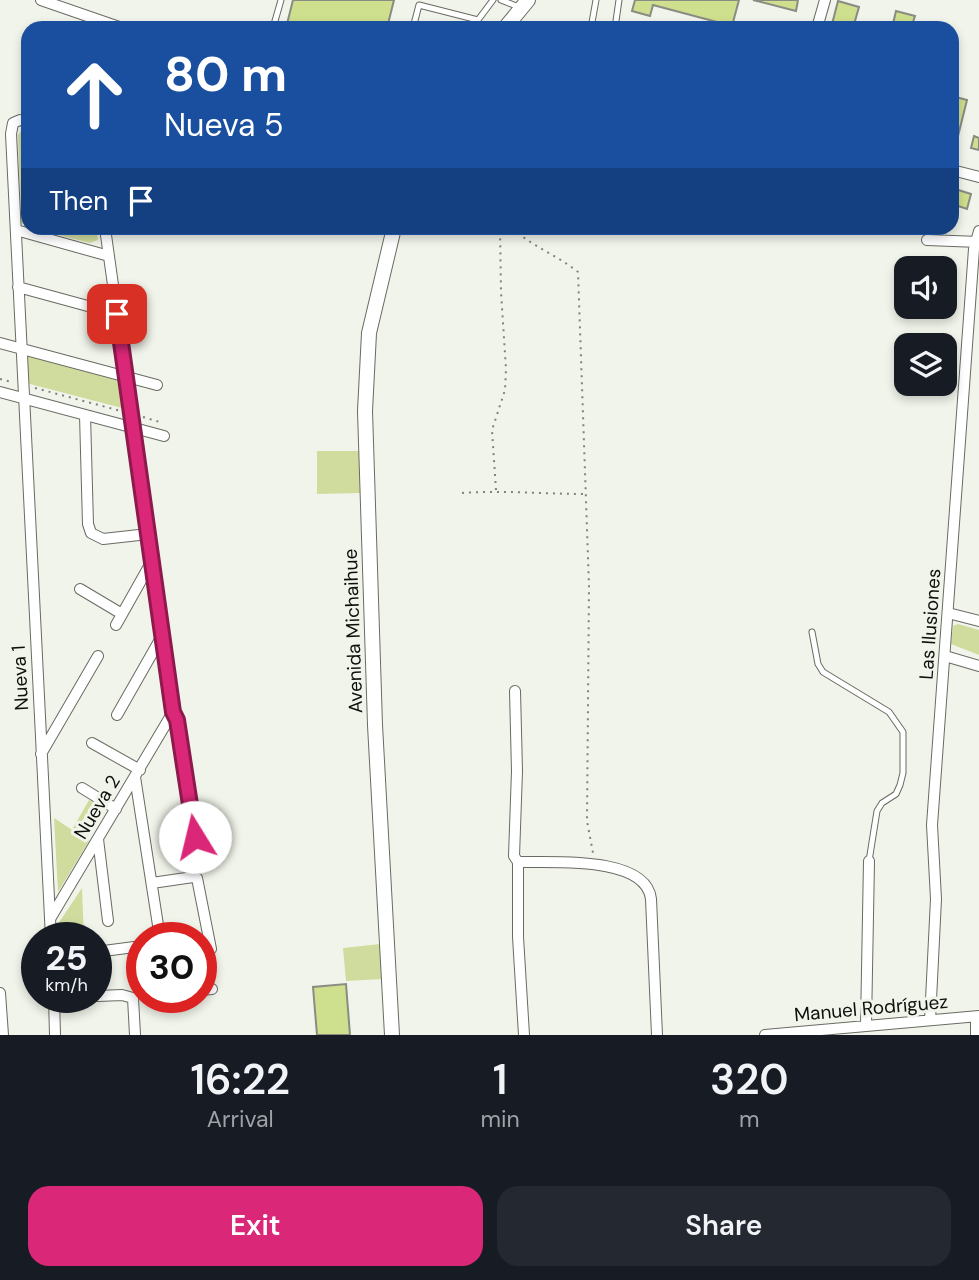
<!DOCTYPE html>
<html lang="en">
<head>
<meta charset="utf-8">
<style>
  :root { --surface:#171b24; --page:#242831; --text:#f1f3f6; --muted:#9ea1a6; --accent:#db2777 }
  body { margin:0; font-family:"DM Sans",sans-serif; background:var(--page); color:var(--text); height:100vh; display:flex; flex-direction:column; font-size:26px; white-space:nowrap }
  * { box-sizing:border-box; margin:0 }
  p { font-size:23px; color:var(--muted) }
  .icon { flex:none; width:38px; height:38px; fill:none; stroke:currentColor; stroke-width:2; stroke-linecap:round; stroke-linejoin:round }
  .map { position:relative; height:1035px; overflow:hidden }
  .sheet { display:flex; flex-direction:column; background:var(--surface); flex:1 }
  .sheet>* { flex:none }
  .guide { position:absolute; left:21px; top:21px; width:938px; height:214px; border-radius:21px; box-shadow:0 4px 10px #0003; background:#1a4fa0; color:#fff; overflow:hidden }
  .tools { position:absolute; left:894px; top:256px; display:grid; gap:14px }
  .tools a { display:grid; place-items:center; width:63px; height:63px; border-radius:14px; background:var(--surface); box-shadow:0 4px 10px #0003; font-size:35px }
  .speed { position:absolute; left:21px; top:922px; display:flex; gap:14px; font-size:35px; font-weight:700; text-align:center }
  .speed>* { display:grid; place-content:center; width:91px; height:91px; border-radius:50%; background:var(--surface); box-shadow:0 4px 10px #0003; line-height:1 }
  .speed small { font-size:18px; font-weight:400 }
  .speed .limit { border:10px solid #d22; background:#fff; color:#111 }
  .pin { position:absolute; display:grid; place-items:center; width:60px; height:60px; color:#fff; margin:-30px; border-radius:14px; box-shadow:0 4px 10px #0006 }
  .me { position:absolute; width:77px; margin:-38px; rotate:351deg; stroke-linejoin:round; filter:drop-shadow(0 0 5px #0008) }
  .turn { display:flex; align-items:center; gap:24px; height:147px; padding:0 28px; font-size:32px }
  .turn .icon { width:91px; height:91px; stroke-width:2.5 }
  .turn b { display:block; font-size:49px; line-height:60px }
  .then { display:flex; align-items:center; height:66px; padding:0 28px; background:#0003; gap:14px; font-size:26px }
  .eta { display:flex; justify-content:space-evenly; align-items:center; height:119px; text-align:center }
  .eta b { font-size:42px; font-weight:600; line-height:49px }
  .primary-button { display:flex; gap:14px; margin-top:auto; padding:14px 28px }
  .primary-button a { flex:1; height:80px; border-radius:21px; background:var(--accent); color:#fff; font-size:28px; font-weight:600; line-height:80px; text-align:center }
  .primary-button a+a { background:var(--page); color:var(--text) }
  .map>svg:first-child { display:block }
  .green { fill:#cfdc9e }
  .building { fill:#cedf8d; stroke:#8a8c83; stroke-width:2 }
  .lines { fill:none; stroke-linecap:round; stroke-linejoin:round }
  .lane-casing { stroke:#696b63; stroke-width:7 }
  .street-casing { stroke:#696b63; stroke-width:12 }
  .secondary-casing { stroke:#696b63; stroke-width:16 }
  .path { stroke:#80827b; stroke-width:2; stroke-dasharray:2 5; stroke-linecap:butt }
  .lane { stroke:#fff; stroke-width:5 }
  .street { stroke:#fff; stroke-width:10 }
  .secondary { stroke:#fff; stroke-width:14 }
  .route-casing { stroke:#8e194d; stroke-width:18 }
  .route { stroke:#db2777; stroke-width:12 }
  .labels { text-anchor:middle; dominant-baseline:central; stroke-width:6; stroke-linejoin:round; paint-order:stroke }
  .street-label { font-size:19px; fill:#0f100c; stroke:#f1f4ea }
</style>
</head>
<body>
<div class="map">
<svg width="979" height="1035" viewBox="0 0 979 1035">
  <rect width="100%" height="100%" fill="#f1f4ea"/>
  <path class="green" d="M28,129V226L21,223L18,135L22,130Z
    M32,228H96L98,240L90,243Z
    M30,356L119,381L122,384L126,407L122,408L30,384L27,380L26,358Z
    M317,451H359L360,493L317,494Z
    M958,624L979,630V655L951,644L953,626Z
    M89,800L104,809L87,837L73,828Z
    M54,818L89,841L58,892Z
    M82,888L84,938H60L58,924Z
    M380,944L382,979L346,981L343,948Z"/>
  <path class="building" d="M293,0H394L387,28H303L287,24Z
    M635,0H739L732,26L653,5L650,16L632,11Z
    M753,0H798L796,11Z
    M838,1L859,7L853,28H831Z
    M896,11L915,16L911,28H892Z
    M952,96L967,100L954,152L952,151Z
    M974,136L979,138V150L971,148Z
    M952,188L971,194L967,209L952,204Z
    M346,984L350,1035H317L313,987Z"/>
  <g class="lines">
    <defs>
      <path id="lane" d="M501,0L519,7
        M273,28L281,0
        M413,28L419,5L478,20L493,0
        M591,28L596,0
        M615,28L619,0
        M812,632L818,664L823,672L889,712L903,732V773L900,785L896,794L882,803L877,811L869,861"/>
      <path id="street" d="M41,0L122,28
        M817,28L825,0
        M28,122L20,120L13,123L11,134L51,938
        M952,170L979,177
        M105,228L173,712L177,720L195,837
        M16,230L109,256
        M927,240L979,242
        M18,287L117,314
        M0,343L157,385
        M0,392L164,436
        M85,415L88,524L91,533L103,539L148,534
        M80,589L122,614
        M948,613L979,621
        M116,625L152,561
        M945,656L979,666
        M515,691L517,771L514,856L518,862V937L524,1035
        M117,715L162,636
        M92,743L140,770
        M41,754L98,656
        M135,777L160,938
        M82,788L116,809
        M98,839L108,921
        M518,862C550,863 646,855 651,899L657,1035
        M152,883L193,877L197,878L211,949
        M50,919L173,712
        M96,952L142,946
        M201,990L212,989
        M0,993L3,1035
        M98,996L122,995L133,998
        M54,998L55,1035
        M133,998L135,1035
        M930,1020L936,899L932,825L974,249L979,231
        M866,1025L869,861
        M765,1035L979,1016
        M976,1035V1017"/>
      <path id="secondary" d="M505,28L528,0
        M392,1035L375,725L365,411L369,333L394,228"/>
    </defs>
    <use href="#lane" class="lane-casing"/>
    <use href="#street" class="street-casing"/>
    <use href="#secondary" class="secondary-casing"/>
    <path class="path" d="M514,228V230C534,247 558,256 578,272L589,586L587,821L593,853
      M0,379L12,382
      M35,388L121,411
      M143,417L163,423
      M496,490L492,430L505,390L506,369L501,292L500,228
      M462,493C503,490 544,494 586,494"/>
    <use href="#lane" class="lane"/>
    <use href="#street" class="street"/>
    <use href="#secondary" class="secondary"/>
  </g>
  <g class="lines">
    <defs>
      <path id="route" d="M117,314L173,712L177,720L195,837"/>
    </defs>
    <use href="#route" class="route-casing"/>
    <use href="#route" class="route"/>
  </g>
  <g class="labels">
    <g class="street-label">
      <text transform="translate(930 624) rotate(-86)">Las Ilusiones</text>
      <text transform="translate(353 631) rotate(-92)">Avenida Michaihue</text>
      <text transform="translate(20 678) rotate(-93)">Nueva 1</text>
      <text transform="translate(97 807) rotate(-59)">Nueva 2</text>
      <text transform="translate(871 1008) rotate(-5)">Manuel Rodríguez</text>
    </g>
  </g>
</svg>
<div class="tools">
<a><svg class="icon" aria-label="sound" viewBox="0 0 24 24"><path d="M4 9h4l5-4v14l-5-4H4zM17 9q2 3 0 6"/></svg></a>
<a><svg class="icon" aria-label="layers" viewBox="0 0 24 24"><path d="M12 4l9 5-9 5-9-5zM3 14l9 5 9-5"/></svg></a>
</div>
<div class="speed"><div>25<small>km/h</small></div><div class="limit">30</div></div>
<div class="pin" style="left:117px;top:314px;background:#d93025"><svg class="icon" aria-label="arrive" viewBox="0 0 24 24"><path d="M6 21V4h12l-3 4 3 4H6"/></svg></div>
<svg class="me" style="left:195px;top:837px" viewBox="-20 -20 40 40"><circle r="19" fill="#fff"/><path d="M0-13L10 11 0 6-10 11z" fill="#db2777"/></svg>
<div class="guide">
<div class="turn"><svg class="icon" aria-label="ahead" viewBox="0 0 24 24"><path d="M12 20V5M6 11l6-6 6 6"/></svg><div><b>80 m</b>Nueva 5</div></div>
<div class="then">Then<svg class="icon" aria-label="arrive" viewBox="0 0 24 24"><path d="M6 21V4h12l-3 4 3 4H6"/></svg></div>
</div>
</div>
<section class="sheet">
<div class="eta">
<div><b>16:22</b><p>Arrival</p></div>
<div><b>1</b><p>min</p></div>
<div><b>320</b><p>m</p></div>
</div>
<div class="primary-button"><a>Exit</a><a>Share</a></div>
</section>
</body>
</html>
